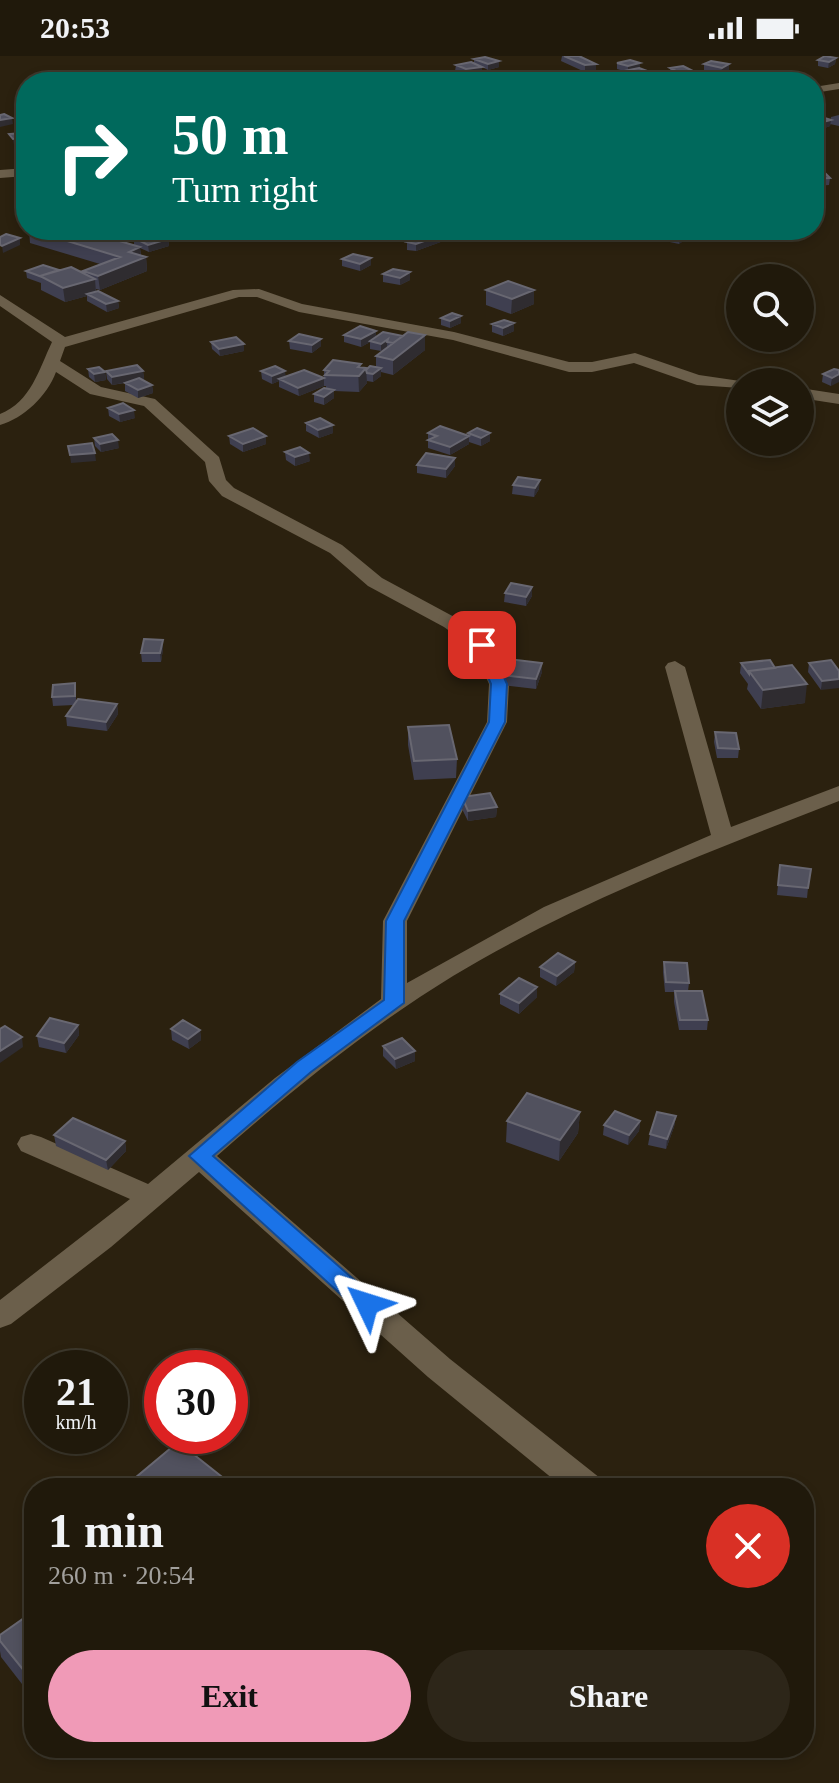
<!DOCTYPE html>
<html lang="en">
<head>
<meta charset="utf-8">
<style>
  :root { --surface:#20190b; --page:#2d2619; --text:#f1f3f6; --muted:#a2a09d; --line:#3d382c; --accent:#f09ab7 }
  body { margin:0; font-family:"Times New Roman",serif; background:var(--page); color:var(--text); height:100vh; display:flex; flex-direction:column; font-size:30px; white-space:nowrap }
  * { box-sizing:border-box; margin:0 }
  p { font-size:26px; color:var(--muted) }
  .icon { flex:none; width:44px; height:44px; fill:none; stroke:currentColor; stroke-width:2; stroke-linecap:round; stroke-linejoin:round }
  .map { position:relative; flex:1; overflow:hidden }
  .panel { position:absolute; left:24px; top:1422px; width:790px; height:280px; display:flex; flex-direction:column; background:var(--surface); border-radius:32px; box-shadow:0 4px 12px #0003,0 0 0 2px var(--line) }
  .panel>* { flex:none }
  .guide { position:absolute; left:16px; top:16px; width:808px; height:168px; border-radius:32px; box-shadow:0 4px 12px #0003,0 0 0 2px var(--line); background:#00695c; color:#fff; overflow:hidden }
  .tools { position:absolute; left:726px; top:208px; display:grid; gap:16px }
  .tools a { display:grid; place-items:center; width:88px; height:88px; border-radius:50%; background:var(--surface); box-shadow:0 4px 12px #0003,0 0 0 2px var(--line); font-size:40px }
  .speed { position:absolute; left:24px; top:1294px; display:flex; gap:16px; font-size:40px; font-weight:700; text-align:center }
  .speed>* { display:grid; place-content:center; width:104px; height:104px; border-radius:50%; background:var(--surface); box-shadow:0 4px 12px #0003,0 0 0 2px var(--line); line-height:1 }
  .speed small { font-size:20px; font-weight:400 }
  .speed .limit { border:12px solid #d22; background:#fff; color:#111 }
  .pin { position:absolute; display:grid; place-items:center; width:68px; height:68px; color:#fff; margin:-34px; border-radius:16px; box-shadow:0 4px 12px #0006 }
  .me { position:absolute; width:88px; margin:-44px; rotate:311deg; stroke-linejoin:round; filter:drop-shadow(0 0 6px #0008) }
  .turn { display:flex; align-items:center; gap:28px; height:168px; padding:0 24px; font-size:36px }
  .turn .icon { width:104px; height:104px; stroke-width:2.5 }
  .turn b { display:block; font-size:56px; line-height:68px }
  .round { display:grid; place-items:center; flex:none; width:84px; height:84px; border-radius:42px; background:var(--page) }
  .head { display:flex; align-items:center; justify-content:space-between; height:136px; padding:0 24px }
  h1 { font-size:48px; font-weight:800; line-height:60px }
  .primary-button { display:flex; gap:16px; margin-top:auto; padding:16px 24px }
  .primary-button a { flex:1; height:92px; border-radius:48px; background:var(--accent); color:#111; font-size:32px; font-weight:800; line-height:92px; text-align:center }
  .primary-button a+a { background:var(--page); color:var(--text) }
  .status { display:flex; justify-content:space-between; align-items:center; height:56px; padding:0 40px; background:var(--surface); direction:ltr }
  .status svg { height:22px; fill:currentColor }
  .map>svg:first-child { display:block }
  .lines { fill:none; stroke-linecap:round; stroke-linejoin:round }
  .minor { fill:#6b5f4b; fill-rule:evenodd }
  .wall { fill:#3f3f50 }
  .shaded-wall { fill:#2f2c30 }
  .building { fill:#51515e; stroke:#686771; stroke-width:2 }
  .route { fill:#1a73e8; stroke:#114b97; stroke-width:2 }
</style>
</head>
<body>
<div class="status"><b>20:53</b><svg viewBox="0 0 49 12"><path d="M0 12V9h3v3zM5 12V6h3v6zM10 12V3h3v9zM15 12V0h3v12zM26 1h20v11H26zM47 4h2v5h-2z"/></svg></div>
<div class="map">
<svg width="839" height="1727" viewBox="0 0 839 1727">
  <rect width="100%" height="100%" fill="#2b210f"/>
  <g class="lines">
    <path class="minor" d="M839,27V33L814,37V31Z
      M26,112V120L0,122V114Z
      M259,233L302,248L454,276L569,306H592L635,297L699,319L747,326H740V332L697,329L634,307L592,316H569L453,284L299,256L257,241H239L65,291L60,305L101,331L155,343L219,401L226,424L234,432L342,489L382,522L458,563L489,585L509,628L507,666L407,865V927L544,851L711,779L665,611L668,607L675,605L685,611L731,771L839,730V745C708,796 574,847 453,920C368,972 291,1035 217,1100L450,1303L600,1422L604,1432H564L428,1321L199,1116L111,1191L11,1268L0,1272V1244L130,1143L21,1095L17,1088L21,1081L31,1078L41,1081L148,1128L275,1022L381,943L383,865L487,666L489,628L473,592L444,571L368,530L330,497L222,440L209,425L205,406L144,350L90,338L56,316C47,340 24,362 0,369V358C31,346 39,313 52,286L0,250V239L65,281L233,234Z
      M800,332L839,338V348L800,342Z"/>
  </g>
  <path class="wall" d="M562,0H579L596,8V14L585,16L561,5Z
    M836,2L835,8L828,12L818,10V4Z
    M474,3L499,11L488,14L482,11L481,17L466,19L455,15L456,9L474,8Z
    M617,7L650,16L649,22L632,26L619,22V16L624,15L617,13Z
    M704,8H729V14L725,16L744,26H696L697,23L719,17L704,14Z
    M670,12L692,21L679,23L670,18Z
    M839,59V70L830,68L831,61Z
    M814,62L831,64L830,70L822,73L814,71Z
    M814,118L830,122L829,129L816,130L814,128Z
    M29,174H82L134,189V182L168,183L169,190L149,196L140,192L141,199L146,201L147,215L100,234L96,233V235L118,245L119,252L107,256L87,245V240L65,246L41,234V227L27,222L26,215L59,214L83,217V215L100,208L30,187Z
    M437,174H457V180L416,195L407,194V186Z
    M507,174H551L537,181Z
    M672,174H699L679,188L665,185L666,178Z
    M342,203L371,209L360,215L342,210Z
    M410,216V224L400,229L383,226V218Z
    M486,234H534V248L511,258L486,249Z
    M441,262L461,267L450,272L441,269Z
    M492,268L514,275L503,280L492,276Z
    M376,275V281L425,294L393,319L381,316V320L373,326L367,325V327L359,336L334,335V342L324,349L314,346V338L326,332V330H324V314L361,308V311L366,314L376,311V300L387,292L381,295L370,293V286L361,291L344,286V279Z
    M289,285L321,290L312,297L290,293Z
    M211,286L244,295L220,300L212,293Z
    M88,313L105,316L106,324L95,326L89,321Z
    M834,313L831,330L822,326L823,318Z
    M106,315H143L144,323L142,324L152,329L153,337L138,342L125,335V327L112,329L107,323Z
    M261,315L286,321L324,330L299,340L279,331V325L272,328L262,323Z
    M108,352L135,362L120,366L109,360Z
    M306,367L333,369V377L319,382L306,375Z
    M428,377L468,380V377L490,385L481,390L469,386V388L450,399L428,392Z
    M229,380H266V388L243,396L230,388Z
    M94,382L119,392L101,396L95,390Z
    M285,396L310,405L295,410L286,404Z
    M417,409L455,410L446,422L417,417Z
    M513,429L539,433L534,441L512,438Z
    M505,537L532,540L526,550L504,546Z
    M163,584V593L161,606H142L141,597Z
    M831,604L821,634L808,616L809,607Z
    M741,607L775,612L805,647L761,653L747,633L748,628L740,617Z
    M542,616L536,633L502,629V619Z
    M76,637V646L117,648L118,658L107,675L67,670L66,660L74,649L53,650L52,641Z
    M408,671L457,703L456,722L414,724L408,689Z
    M715,676L739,693L738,702H717L714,686Z
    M462,741L497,751L496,761L468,765L461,751Z
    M780,809L808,832L807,842L777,839Z
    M575,906L574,916L556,930L540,921V911Z
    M664,906L689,927L688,935L708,964L707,974H679L674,946V936H665L663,916Z
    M537,931V941L519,958L500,948V938Z
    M78,969L79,979L66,997L39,991L37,980Z
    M171,973L200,974L201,984L189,993L172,984Z
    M383,990L415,995V1005L396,1013L383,1000Z
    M580,1056L578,1077L559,1105L506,1086L507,1065Z
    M676,1060L674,1071L666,1093L648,1089L650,1078Z
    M640,1065L639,1075L628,1089L603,1079L604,1069Z
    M54,1079L125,1085L126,1095L108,1114L56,1090Z
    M135,1422L236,1432L136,1431Z
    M34,1555L29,1637L1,1601L0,1595V1579Z"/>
  <path class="shaded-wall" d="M836,2L835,8L828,12L829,6Z
    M499,5V11L488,14V8Z
    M640,7V13L628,16V10Z
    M596,8V14L585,16V9Z
    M729,8V14L721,18L722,12Z
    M482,11L481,17L466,19V13Z
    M693,15L692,21L679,23L680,17Z
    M650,16L649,22L630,26L631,20Z
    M745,19L744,26H717Z
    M12,62L13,68L0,71V64Z
    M831,64L830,70L822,73L823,66Z
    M25,81L26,88L14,89L13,83Z
    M455,174H457V180L416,195V188Z
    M537,174H551L537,181Z
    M691,174H699L679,188L680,181Z
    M20,182V189L3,197L2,190Z
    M168,183L169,190L149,196L148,189Z
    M140,191L141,203L146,201L147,215L100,234L98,220L129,196Z
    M371,202V209L360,215V208Z
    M410,216V224L400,229V222Z
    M95,223L96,237L87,238V240L65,246L63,232Z
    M534,234V248L511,258L512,243Z
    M118,245L119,252L107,256L106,248Z
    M461,260V267L450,272V265Z
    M514,267V275L503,280V272Z
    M376,275V283L361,291V283Z
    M425,279V294L393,319V304Z
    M321,283V290L312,297V289Z
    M388,283L387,286V292L381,295V288Z
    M244,288V295L220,300L219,293Z
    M361,308V318L366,312L367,327L359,336L358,311Z
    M381,312V320L373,326V318Z
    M143,315L144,323L112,329V321Z
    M285,315L286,323H279V325L272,328V320Z
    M105,316L106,324L95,326L94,318Z
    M839,318V326L831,330L832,322Z
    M324,322V330L299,340L298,332Z
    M152,329L153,337L138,342V334Z
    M334,334V342L324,349V341Z
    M134,354L135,362L120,366L119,358Z
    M333,369V377L319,382L318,374Z
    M490,377V385L481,390V382Z
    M266,380V388L243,396V388Z
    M469,380V388L450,399V391Z
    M118,384L119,392L101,396L100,388Z
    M95,397L96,405L71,407L70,399Z
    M309,397L310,405L295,410V401Z
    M455,402V410L446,422V413Z
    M540,424L539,433L534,441L535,432Z
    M532,531V540L526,550V541Z
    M163,584V593L161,606L160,597Z
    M542,607V616L536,633V623Z
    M839,623V632L821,634L822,625Z
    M807,628L805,647L761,653L763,634Z
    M117,648L118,658L107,675L106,666Z
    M497,751L496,761L468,765V755Z
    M575,906L574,916L556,930L557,920Z
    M537,931V941L519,958V947Z
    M78,969L79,979L66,997L64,987Z
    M200,974L201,984L189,993L188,983Z
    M22,981L23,991L0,1007V995Z
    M415,995V1005L396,1013L395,1003Z
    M580,1056L578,1077L559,1105L560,1084Z
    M676,1060L674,1071L666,1093L667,1083Z
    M640,1065L639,1075L628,1089L629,1079Z
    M125,1085L126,1095L108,1114L106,1104Z
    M34,1609V1633L29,1637L25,1616Z"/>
  <path class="building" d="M564,0H579L596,8L585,9Z
    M825,0L836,2L829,6L818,4Z
    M485,1L499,5L488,8L474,3Z
    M630,4L640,7L628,10L617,7Z
    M711,5L729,8L722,12L704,8Z
    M471,6L482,11L466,13L456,9Z
    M683,10L693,15L680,17L670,12Z
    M639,12L650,16L631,20L619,16Z
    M725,16L745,19L717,26H706L697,23Z
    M404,21L405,26H386L384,22Z
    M4,58L12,62L0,64V59Z
    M818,60L831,64L823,66L814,64V62Z
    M21,77L25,81L13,83L9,78Z
    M825,117L830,122L817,123L814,120V118Z
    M814,130L820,131L817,135H814Z
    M31,174H82L140,191L129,196L146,201L98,220L83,215L120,201Z
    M437,174H455L416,188L407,186Z
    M672,174H691L680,181L666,178Z
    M154,176L168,183L148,189L134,182Z
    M6,178L20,182L2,190L0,189V181Z
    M353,198L371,202L360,208L342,203Z
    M43,209L59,214L40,220L42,221L26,215Z
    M71,211L95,223L63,232L40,220Z
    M393,213L410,216L400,222L383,218Z
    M508,225L534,234L512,243L486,234Z
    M98,235L118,245L106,248L87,238Z
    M452,257L461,260L450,265L441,262Z
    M504,264L514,267L503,272L492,268Z
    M360,270L376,275L361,283L344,279Z
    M383,276L403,280L393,287L387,286L388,283L381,288L370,285Z
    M408,276L425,279L393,304L376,300Z
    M299,278L321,283L312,289L289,285Z
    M236,281L244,288L219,293L211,286Z
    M333,304L361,308L358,311L366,312L359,320L325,319L329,315L324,314Z
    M137,309L143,315L112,321L106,315Z
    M275,310L285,315L272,320L261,315Z
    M370,310L381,312L373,318L367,317L366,314Z
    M99,311L105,316L94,318L88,313Z
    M834,313L839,314V318L832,322L823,318Z
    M304,314L324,322L298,332L279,323Z
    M139,322L152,329L138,334L125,327Z
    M324,332L334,334L324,341L314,338Z
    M123,347L134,354L119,358L108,352Z
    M320,362L333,369L318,374L306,367Z
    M440,370L469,380L450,391L428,384L437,380L428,377Z
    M253,372L266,380L243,388L229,380Z
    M477,372L490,377L481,382L468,377Z
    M112,378L118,384L100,388L94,382Z
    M92,387L95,397L70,399L68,390Z
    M300,391L309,397L295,401L285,396Z
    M426,397L455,402L446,413L417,409Z
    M518,421L540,424L535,432L513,429Z
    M511,527L532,531L526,541L505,537Z
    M144,583L163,584L160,597H141Z
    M508,603L542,607L536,623L502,619Z
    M770,604L775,612L749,615V618L741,607Z
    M831,604L839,615V623L822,625L809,607Z
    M792,609L807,628L763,634L749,615Z
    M75,627V640L52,641L53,629Z
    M78,643L117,648L106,666L66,660Z
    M449,669L457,703L414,705L408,671Z
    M715,676L736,677L739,693L718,692Z
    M490,737L497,751L468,755L462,741Z
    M780,809L811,813L808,832L778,829Z
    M558,897L575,906L557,920L540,911Z
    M664,906L687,907L689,927L666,926Z
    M519,922L537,931L519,947L500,938Z
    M675,935H702L708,964H680Z
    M50,962L78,969L64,987L37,980Z
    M183,964L200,974L188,983L171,973Z
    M5,970L22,981L0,995V973Z
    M402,982L415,995L395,1003L383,990Z
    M527,1037L580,1056L560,1084L507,1065Z
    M615,1055L640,1065L629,1079L604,1069Z
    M657,1056L676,1060L667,1083L650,1078Z
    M73,1062L125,1085L106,1104L54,1079Z
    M178,1386L236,1432H136L142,1427L135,1422Z
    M34,1555V1609L25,1616L0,1585V1579Z"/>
  <path class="route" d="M482,585L489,589L507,628L505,666L404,865V947L311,1016L213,1100L375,1242L378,1248L375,1255H359L189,1100L297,1006L384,944L386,865L489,666L491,628L474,589Z"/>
</svg>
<div class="tools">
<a><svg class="icon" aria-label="search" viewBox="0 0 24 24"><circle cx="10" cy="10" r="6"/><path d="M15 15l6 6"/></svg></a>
<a><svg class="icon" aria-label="layers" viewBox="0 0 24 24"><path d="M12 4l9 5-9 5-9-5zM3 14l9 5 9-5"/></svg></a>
</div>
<div class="speed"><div>21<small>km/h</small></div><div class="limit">30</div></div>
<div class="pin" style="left:482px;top:589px;background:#d93025"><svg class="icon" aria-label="arrive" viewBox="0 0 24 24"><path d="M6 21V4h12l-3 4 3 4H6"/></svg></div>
<svg class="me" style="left:367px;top:1248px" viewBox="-20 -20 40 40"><path d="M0-17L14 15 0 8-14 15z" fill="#1a73e8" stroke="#fff" stroke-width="4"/></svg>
<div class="guide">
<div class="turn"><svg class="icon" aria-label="right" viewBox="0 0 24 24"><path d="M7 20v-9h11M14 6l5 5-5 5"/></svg><div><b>50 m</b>Turn right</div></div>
</div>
<section class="panel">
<div class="head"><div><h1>1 min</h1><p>260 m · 20:54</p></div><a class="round" style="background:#d93025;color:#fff"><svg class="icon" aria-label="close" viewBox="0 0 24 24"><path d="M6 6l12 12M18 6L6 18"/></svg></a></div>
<div class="primary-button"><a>Exit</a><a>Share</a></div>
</section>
</div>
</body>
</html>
